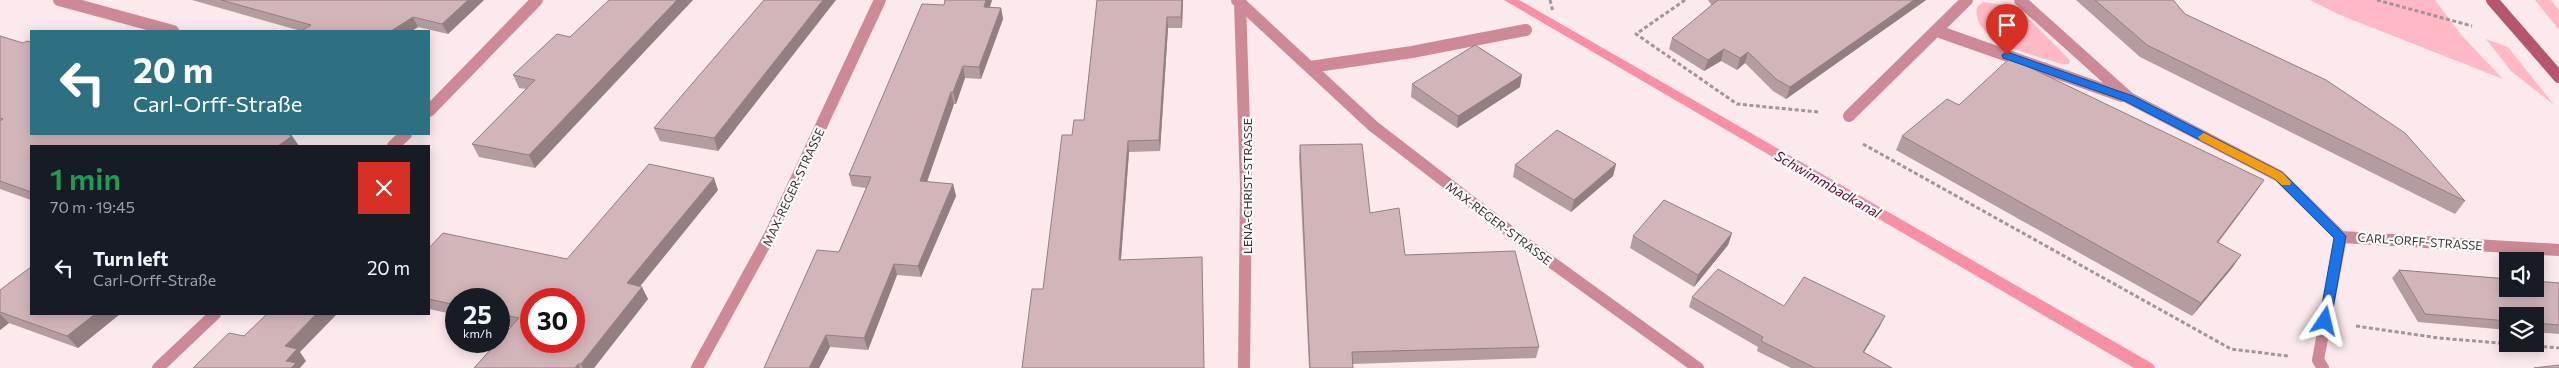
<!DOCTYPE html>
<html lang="en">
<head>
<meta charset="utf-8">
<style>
  :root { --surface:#171b24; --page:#242831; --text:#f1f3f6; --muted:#9ea1a6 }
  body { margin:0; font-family:Commissioner,sans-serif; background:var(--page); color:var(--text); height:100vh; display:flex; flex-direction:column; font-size:19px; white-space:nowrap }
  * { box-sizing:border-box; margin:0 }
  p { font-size:16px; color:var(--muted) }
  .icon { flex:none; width:28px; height:28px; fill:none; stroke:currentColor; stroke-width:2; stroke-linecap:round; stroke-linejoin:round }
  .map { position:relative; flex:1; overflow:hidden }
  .details { position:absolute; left:30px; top:145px; width:400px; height:170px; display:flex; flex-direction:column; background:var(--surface); border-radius:0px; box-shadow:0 2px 12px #0003 }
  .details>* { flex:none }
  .top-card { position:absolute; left:30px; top:30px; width:400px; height:105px; border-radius:0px; box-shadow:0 2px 12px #0003; background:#2d7082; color:#fff; overflow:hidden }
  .controls { position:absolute; left:2499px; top:252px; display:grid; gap:10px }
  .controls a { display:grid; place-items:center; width:45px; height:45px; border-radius:0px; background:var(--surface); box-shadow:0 2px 12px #0003; font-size:25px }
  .speed { position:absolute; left:445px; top:288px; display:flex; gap:10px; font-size:25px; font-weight:700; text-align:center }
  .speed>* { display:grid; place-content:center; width:65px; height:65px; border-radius:50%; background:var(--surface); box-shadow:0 2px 12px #0003; line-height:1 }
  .speed small { font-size:12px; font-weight:400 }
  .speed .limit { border:8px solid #d22; background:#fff; color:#111 }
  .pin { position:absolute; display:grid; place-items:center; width:42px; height:42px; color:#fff; margin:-51px -21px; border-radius:50% 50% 50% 0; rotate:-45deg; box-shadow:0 0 5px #0007 }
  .pin .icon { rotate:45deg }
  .me { position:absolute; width:55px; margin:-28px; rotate:10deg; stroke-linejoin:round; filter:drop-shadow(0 0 4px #0008) }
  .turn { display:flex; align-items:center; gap:18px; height:105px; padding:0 20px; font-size:22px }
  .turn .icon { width:65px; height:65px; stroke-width:2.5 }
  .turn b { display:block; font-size:35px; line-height:42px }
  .round { display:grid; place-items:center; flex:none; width:52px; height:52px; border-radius:0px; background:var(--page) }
  .head { display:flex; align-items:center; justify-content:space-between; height:85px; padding:0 20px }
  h1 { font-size:30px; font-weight:600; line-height:38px; color:#1e9e55 }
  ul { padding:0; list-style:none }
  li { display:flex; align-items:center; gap:15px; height:75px; padding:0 20px }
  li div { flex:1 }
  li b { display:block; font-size:19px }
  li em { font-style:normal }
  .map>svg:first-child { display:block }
  .green { fill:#ffb9c5 }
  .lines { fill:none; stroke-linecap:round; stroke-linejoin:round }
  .stream { fill:#f590a5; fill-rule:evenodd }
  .path { stroke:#a39497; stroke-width:3; stroke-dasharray:4 2.5; stroke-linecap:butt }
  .street { stroke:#cd8a96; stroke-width:12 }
  .secondary { stroke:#b6566c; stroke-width:12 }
  .wall { fill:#b59c9f }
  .shaded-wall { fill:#937f82 }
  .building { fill:#d2b5b9; stroke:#937f82; fill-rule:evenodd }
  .route { fill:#1a73e8; stroke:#114b97 }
  .slow { fill:#f59e0b }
  .labels { text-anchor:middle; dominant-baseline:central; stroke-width:4.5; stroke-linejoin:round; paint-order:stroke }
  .street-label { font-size:12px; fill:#3b2f31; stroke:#fcfcfc }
  .water-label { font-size:14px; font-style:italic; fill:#640829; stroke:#fcfcfc }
</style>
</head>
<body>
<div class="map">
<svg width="2559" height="368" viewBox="0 0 2559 368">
  <rect width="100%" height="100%" fill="#fbe9ec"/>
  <path class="green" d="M2310,0H2435L2462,36L2503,79L2340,15Z
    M2535,0H2551L2559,10V30Z
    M1983,2L2017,7L2070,60L2069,64H2062C2037,56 1970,42 1977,7Z
    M2486,39L2508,47L2554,105L2511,71Z"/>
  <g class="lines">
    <path class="stream" d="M1504,0H1519L2153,364L2155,368H2134Z"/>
    <path class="path" d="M1550,0L1553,12
      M1685,0L1636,34L1737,104L1818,112
      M2377,0L2472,26
      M1863,144L2231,349L2288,356
      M2356,326L2439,338L2559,348"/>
    <path class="street" d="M59,0L173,31
      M1237,0L1373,126L1522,241L1698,368
      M2020,0L2129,98L2279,176L2341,237L2559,250
      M1240,3L1246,186L1244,368
      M1937,31L2122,96
      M1310,67L1412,52L1526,30
      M429,111L537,0
      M1849,116L1967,0
      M393,146L406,134
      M158,368L215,314
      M697,368L771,233L880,0
      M2323,368L2318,360L2341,237"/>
    <path class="secondary" d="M2492,0L2559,77"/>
  </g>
  <path class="wall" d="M192,0H484L448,34L418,27L301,31Z
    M992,0L990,7L1001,8L1003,19L981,79L965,78L956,104H954L927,182L953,184L956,196L921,277L897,275L868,350L830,347L819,368L839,252L866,188L852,186L849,175Z
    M1097,0H1183L1182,28H1168L1160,151L1129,152L1121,260L1202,268L1204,368H1022L1043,289L1072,135L1084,120Z
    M1708,0H1926L1786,99L1773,91L1745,63L1737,70L1721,61L1704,71L1669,49L1672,38L1712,6Z
    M2076,0H2173L2185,14L2465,201L2455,214L2140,57Z
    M0,36L31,134L292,136L299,146H31V200L0,189Z
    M570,37L535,168L479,157L472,144L526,89L519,88L513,75Z
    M1412,84L1520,87L1457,128L1411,97Z
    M1959,105L2264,180L2255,193L2218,243L2241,255L2232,268L2192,316L1896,150L1902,136Z
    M654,128H736L718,151L660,141Z
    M1300,145L1370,213L1405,255L1539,347L1536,358L1353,364V368H1309L1299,157Z
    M1616,164L1613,176L1571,212L1513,177L1515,165Z
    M718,190L640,286L648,299L594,368H474L511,327L499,324V299H456V315L429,309V248L567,259Z
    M1732,233L1728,245L1694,287L1630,248L1633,236Z
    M2399,270L2559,283V334L2535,332V316H2508V330L2418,322L2392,278Z
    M0,290L31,314H120L78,348L9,323L0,330Z
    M1692,297L1784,306L1880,326L1864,352L1892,368H1791L1757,351L1758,347L1689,307Z"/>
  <path class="shaded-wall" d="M468,0H484L448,34L442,24Z
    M677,0H693L535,168L529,155Z
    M823,0H836L718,151L714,138Z
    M986,0H992L986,18L984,7Z
    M1182,0H1183L1182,28L1181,17Z
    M1914,0H1926L1786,99L1790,87Z
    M1001,8L1003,19L981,79L979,67Z
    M413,17L418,27L412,31H391Z
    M1167,17L1168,28L1160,151L1159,140Z
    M1724,49L1721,61L1704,71L1708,60Z
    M1748,52L1745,63L1737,70L1740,58Z
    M963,66L965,78L956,104L953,92Z
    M1522,75L1520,87L1457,128L1458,116Z
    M951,92L954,104L923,193L920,181Z
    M292,136L299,146H278Z
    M1128,141L1129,152L1120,271L1119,260Z
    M1616,164L1613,176L1571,212L1574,200Z
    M714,178L718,190L633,295L627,283Z
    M2264,180L2255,193L2208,255L2217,242Z
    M953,184L956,196L921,277L918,266Z
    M1732,233L1728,245L1694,287L1698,275Z
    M2241,255L2232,268L2192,316L2201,303Z
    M894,264L897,275L868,350L864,338Z
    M642,287L648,299L594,368H583L581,364Z
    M0,314L9,323L0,330Z
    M95,314H120L78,348L67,336Z
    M316,314H337L300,352L306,361L300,368H291L286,361L285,346Z
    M1885,316L1880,326L1858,362L1863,352Z
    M826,335L830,347L819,368H809Z
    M578,364L580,368H575Z"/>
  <path class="building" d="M221,0H468L442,24L413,17L391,31H301L311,25Z
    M609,0H677L529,155L472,144L535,80L513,75L557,34L570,37Z
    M764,0H823L714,138L654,128Z
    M945,0H986L984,7L1001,8L979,67L963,66L953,92H951L920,181L953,184L918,266L894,264L864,338L826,335L809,368H764L817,250L839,252L871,177L849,175L922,4L944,5Z
    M1097,0H1182L1181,17H1167L1159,140L1128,141L1119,260L1202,257L1204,368H1022L1032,289H1043L1062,135H1072L1074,120H1084Z
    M1718,0H1914L1790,87L1776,79L1748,52L1740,58L1724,49L1708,60L1672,38Z
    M2095,0H2173L2185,14L2326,80L2405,133L2465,201L2147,45Z
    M0,36L23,43L27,41L31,42V134H287L292,136L278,146H31V192L0,181V121L3,119L0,118Z
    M1475,45L1522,75L1458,116L1412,84Z
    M2010,58L2264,180L2217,242L2241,255L2201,303L1902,136L1947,99L1959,105Z
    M1557,130L1616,164L1574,200L1515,165Z
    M1362,144L1370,213L1399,208L1405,255L1515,251L1539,347L1352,352L1353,368H1310L1300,145Z
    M649,164L714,178L627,283L642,287L581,364H578L575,368H474L519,318L499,314V299H456V305L429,299V248L443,233L567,259ZM531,299H574V341H531Z
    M1664,200L1732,233L1698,275L1633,236Z
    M31,267V314H95L67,336L0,312V290Z
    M1718,269L1784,306L1804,277L1885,316L1863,352L1892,368H1815L1761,341L1763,337L1692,297Z
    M2399,270L2508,279V289H2535V281L2559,283V325L2535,323V316H2508V321L2425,314Z
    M267,314H316L285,346L297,349L286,361L296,363L291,368H193L229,333L244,336Z
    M2559,365V368H2534Z"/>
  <path class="route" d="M2007,52L2133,96L2283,173L2346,236L2330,325H2321L2319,321L2334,238L2275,179L2125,101L2003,58L2002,55Z"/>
  <path class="slow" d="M2204,133L2283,173L2291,182L2290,185H2282L2275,179L2200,140L2198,137Z"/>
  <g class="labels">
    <g class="street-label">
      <text transform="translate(1247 186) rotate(-90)">LENA-CHRIST-STRASSE</text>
      <text transform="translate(793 187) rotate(-65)">MAX-REGER-STRASSE</text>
      <text transform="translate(1499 223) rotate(37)">MAX-REGER-STRASSE</text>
      <text transform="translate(2420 241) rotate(4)">CARL-ORFF-STRASSE</text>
    </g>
    <g class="water-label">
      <text transform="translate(1828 184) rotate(30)">Schwimmbadkanal</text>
    </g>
  </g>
</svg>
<div class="controls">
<a><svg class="icon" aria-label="sound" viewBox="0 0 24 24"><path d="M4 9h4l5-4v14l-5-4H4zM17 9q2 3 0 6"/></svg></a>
<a><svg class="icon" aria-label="layers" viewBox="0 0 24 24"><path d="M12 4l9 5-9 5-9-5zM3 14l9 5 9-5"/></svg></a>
</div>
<div class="speed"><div>25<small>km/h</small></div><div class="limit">30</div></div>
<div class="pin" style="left:2007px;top:55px;background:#d93025"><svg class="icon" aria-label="arrive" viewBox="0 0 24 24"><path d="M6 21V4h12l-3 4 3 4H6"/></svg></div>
<svg class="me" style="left:2325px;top:321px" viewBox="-20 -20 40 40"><path d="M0-17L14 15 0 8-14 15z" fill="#1a73e8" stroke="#fff" stroke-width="4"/></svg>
<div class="top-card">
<div class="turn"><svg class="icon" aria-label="left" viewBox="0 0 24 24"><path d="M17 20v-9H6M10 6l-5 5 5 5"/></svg><div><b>20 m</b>Carl-Orff-Straße</div></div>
</div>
<section class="details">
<div class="head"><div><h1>1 min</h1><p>70 m · 19:45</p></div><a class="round" style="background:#d93025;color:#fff"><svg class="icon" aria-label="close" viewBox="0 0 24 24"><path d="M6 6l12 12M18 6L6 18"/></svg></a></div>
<ul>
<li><svg class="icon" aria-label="left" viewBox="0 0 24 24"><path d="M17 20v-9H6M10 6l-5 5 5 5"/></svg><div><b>Turn left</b><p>Carl-Orff-Straße</p></div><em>20 m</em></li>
</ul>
</section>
</div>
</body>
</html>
